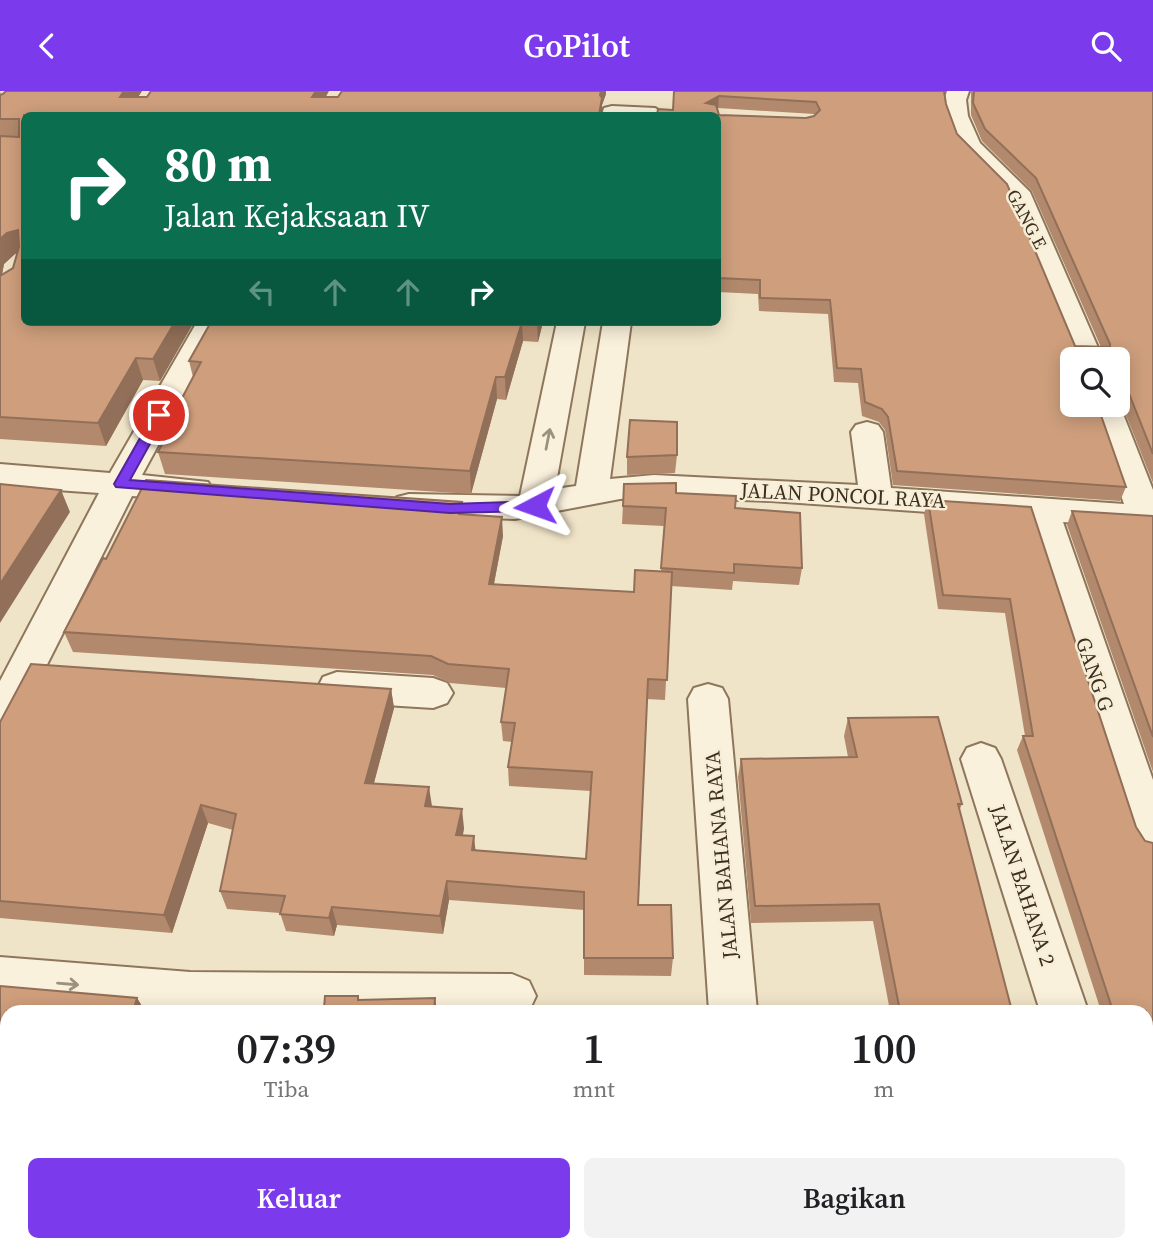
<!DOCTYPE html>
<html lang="id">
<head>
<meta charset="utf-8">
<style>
  :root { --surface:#fff; --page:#f2f2f2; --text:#202124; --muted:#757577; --accent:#7c3aed }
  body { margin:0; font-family:"Source Serif 4",serif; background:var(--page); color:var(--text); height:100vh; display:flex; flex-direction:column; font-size:26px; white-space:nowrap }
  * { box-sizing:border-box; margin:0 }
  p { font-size:23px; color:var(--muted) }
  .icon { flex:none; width:38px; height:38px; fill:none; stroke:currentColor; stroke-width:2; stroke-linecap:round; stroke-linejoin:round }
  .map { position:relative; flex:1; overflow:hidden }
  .sheet { position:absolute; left:0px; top:914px; width:1153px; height:247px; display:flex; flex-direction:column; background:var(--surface); border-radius:21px 21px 0 0; box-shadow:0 4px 18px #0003 }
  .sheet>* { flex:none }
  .banner { position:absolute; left:21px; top:21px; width:700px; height:214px; border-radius:10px; box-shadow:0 4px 18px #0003; background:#0b6e4f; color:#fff; overflow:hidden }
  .controls { position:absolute; left:1060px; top:256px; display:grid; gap:14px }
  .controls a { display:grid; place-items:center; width:70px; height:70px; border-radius:10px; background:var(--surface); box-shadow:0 4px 18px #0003; font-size:35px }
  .pin { position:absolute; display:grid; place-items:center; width:60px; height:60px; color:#fff; margin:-30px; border:4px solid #fff; border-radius:50%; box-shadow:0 2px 7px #0007 }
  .me { position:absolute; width:77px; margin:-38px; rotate:266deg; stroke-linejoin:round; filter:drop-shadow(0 0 5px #0008) }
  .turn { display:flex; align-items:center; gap:24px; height:147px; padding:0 28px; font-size:32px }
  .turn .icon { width:91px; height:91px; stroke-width:2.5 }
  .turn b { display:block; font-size:49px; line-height:60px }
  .lanes { display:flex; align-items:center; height:66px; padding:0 28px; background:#0003; justify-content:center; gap:35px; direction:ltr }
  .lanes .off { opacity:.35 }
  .eta { display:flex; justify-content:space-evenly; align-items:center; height:119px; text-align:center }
  .eta b { font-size:42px; font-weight:600; line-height:49px }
  .cta { display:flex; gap:14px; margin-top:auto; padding:14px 28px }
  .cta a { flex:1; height:80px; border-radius:10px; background:var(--accent); color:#fff; font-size:28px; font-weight:600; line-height:80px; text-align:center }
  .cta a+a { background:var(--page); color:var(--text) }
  header { display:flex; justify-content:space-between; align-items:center; height:91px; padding:0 28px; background:var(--accent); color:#fff; font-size:32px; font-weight:600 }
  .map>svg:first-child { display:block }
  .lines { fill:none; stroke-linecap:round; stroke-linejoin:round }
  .minor-casing { stroke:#8d765c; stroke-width:4 }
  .minor { fill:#faf1dc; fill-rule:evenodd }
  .wall { fill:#b2896c; fill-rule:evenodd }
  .shaded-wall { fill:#916f58 }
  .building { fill:#cf9f7d; stroke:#916f58; stroke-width:2; fill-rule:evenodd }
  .oneway { stroke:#9c907e }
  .route { fill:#7c3aed; stroke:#51269a; stroke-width:2 }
  .labels { text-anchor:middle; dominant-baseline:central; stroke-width:5; stroke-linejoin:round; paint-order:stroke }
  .far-street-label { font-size:18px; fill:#3d2e20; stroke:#f7eed8 }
  .street-label { font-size:21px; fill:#3d2e20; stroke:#f7eed8 }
</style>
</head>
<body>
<header><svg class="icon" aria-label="back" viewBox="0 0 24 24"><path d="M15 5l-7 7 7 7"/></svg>GoPilot<svg class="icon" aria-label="search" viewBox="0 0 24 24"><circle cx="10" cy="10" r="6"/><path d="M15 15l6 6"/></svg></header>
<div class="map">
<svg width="1153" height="1159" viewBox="0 0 1153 1159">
  <rect width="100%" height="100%" fill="#f0e4c8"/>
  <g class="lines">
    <defs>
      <path id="minor" d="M947,0H969L966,9L968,25L980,52L1030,101L1103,268H1073L1006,104L957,55L946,25L944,9Z
        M612,15L655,17L666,24H602L604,17Z
        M197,231H225L142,384L208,391L213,399L208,407L196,410L132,405L14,639L0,643V590L99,402L0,395V373L110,382Z
        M557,231H585L555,398L576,395L603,231H631L610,388L654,384L858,394L851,341L856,334L867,331L878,334L883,341L891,397L1124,413L1090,313H1118V310L1153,399V437L1063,431L1153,689V766L1138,761L1131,748L1080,596L1028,428L771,410L654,406L620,408L515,428L409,425L397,422L392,414L397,406L409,403L520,405Z
        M337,581L433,587L447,592L453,602L447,612L433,617L337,611L323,606L318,596L323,586Z
        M708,593L722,597L728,608L757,920H709L688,608L694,597Z
        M981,652L995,657L1001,668L1088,920H1040L961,668L967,657Z
        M0,866L190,881L512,883L529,890L536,905L529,920H140L0,908Z
        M1153,1101V1155L1140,1153H1146V1102Z
        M105,1153H159L158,1159H104Z
        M726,1153H780V1159H726Z"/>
    </defs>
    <use href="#minor" class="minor-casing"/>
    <use href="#minor" class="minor"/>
  </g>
  <path class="wall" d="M0,0L1,4L142,0L138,6H326L606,3L602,14V24H24L194,231L160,290L143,289L106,355L0,348ZM17,162L13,177L2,184L4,173L15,163Z
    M674,0L946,13L957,43L1075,255L1101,256L1032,100L982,50L971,24V0H1153V392L1120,309H1118V268H1073L1126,396L1120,410L893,394L885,339L879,331L862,325L858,292L834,291L828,223L759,220L758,203L718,201V24L673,19ZM718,17L814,23L815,25L806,27L719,24Z
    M211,231H543L538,251L523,250L506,309L497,308L471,403L165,383L158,361L164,350L162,345L193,286L189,270Z
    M677,364L675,382L627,384V366Z
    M624,393L676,402L735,417L802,477L799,494L733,490L732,499L671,495L665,609L647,608L638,814L673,867L671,885L584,884V819L449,809L443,843L337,834L334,845L286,840L280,822L227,818L220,800L233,739L208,732L172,842L0,827V631L391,598L394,617L374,692L432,716L464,737L463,744L476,759L586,768L591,700L509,695L508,676L512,651L503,650L501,631L506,597L450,592L433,584L73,561L64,541L106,468L462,411L463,424L503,445L494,493L634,501L661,480L664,435L622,433Z
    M928,409L1031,416L1136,736L1145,750L1153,752V1082L1146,1061V920H1101L1017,659L1023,645H1025L1005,522L938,518L924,423Z
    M1072,420L1153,425V681L1067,434Z
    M848,627L962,713L959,720L1012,920H890L873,830L751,832L738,686L741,668L848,666L844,645Z
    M0,895L137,907L145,920H7V1140H0Z
    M797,1153H1074L1075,1159H797Z"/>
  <path class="shaded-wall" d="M124,0H142L126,24L120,6Z
    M316,0H329L316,24L312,6Z
    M601,0H606V3L602,14V24H599L600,4Z
    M719,5L718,17L705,24L706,12Z
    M18,139L24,160L15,163L4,173L0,194V148L7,142Z
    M175,231H194L160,290L153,268Z
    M522,231L523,250L506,309L505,286Z
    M537,231H543L538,251Z
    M136,267L143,289L106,355L98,332Z
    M496,286L497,308L471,403L470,380Z
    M61,399L70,421L0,532V493Z
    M462,411L464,430L459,423Z
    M502,426L503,445L490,513L489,493Z
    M391,598L394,617L369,710L365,692Z
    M429,696L432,715H425Z
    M201,714L208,732L172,842L164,824Z
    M462,718L464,737L459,762L456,744Z
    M474,745L476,764L472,759Z
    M447,790L449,809L443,843L440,825Z
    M332,816L337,834L334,845L329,827Z
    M137,907L145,920H133Z
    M435,907L437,920H434Z
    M286,1153H295V1159H285Z"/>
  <path class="building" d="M6,0H124L120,6H147L151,0H316L312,6H338L342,0H601L600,4L602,7L599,24H24V231H175L153,268L136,267L98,332L0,326V185L13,177L19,156L18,139L7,142L0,148V45L19,46V28H0V4L3,3Z
    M674,0H944L946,13L957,43L1007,93L1075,255L1110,256V253L1036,87L985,38L973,12L974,0H1153V363L1126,295L1118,296V268H1073V313H1097L1126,396L897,380L888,326L882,318L865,311L861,278L837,277L830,209L760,207V189L718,187V24H657L658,18L673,19ZM719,5L816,11L820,19L814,25L806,27L719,24L716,14L706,12Z
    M211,231H522L505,286H496L470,380L158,361L166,345H162L201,271L189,270Z
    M630,329L677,331V364L627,366Z
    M146,389L462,411L459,423L502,426L489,493L634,501L635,479L672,481L667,589L648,588L638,814H671L673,867H584V801L447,790L440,825L332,816L329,827L280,823L285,805L220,800L236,723L201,714L164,824L0,810V631L31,573L391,598L365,692L429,696L425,715L462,718L456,744L474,745L472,759L586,768L592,681L508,676L515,632L501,631L509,578L448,573L431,565L64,541L103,467L106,468Z
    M676,392V402L736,405L735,417L800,422L802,477L734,473V482L661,477L666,417L623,415L624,393Z
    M0,393L61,399L0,493Z
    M928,409L1031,416L1136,736L1145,750L1153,752V1042L1146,1021V920H1113L1023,645H1033L1010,508L943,504Z
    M1072,420L1153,425V646Z
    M938,626L962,713H958L1012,920H900L879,813L755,815L741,668L857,666L848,627Z
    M0,895L137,907L133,920H7V1129L0,1128Z
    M325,905H358V909L435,907L434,920H194V918L324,917Z
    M144,1153H286L285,1159H143Z
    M803,1153H1074L1075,1159H804Z"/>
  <defs><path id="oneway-shaft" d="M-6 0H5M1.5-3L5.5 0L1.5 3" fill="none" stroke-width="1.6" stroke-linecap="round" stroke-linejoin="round" transform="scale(1.75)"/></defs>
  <g class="oneway">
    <use href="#oneway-shaft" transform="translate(548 348) rotate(-79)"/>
    <use href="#oneway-shaft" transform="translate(68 893) rotate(5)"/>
  </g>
  <path class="route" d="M159,320L166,324L130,389L450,413L535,410L542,415L535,420L450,422L116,396L114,393L153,324Z"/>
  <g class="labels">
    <g class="far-street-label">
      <text transform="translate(1027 128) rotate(62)">GANG E</text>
    </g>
    <g class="street-label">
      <text transform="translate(843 404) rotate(3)">JALAN PONCOL RAYA</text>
      <text transform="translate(1095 583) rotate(71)">GANG G</text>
      <text transform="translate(721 764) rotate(-95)">JALAN BAHANA RAYA</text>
      <text transform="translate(1023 794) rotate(72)">JALAN BAHANA 2</text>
    </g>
  </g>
</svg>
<div class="controls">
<a><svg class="icon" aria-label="search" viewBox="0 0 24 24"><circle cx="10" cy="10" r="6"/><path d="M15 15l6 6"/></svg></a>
</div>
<div class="pin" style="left:159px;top:324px;background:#d93025"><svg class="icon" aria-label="arrive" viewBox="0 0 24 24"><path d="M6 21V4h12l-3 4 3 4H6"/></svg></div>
<svg class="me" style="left:535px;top:415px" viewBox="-20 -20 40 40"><path d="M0-17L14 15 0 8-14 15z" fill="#7c3aed" stroke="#fff" stroke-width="4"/></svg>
<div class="banner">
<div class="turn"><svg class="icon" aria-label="right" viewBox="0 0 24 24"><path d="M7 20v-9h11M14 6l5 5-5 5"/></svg><div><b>80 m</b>Jalan Kejaksaan IV</div></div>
<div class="lanes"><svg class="icon off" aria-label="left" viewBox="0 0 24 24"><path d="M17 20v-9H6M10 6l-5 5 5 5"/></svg><svg class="icon off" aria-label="ahead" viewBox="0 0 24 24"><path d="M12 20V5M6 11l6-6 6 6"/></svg><svg class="icon off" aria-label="ahead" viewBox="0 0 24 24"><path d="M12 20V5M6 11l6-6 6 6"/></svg><svg class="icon" aria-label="right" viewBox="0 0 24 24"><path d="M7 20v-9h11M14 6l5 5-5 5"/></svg></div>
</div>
<section class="sheet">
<div class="eta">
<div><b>07:39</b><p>Tiba</p></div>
<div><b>1</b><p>mnt</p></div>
<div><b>100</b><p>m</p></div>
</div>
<div class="cta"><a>Keluar</a><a>Bagikan</a></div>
</section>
</div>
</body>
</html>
